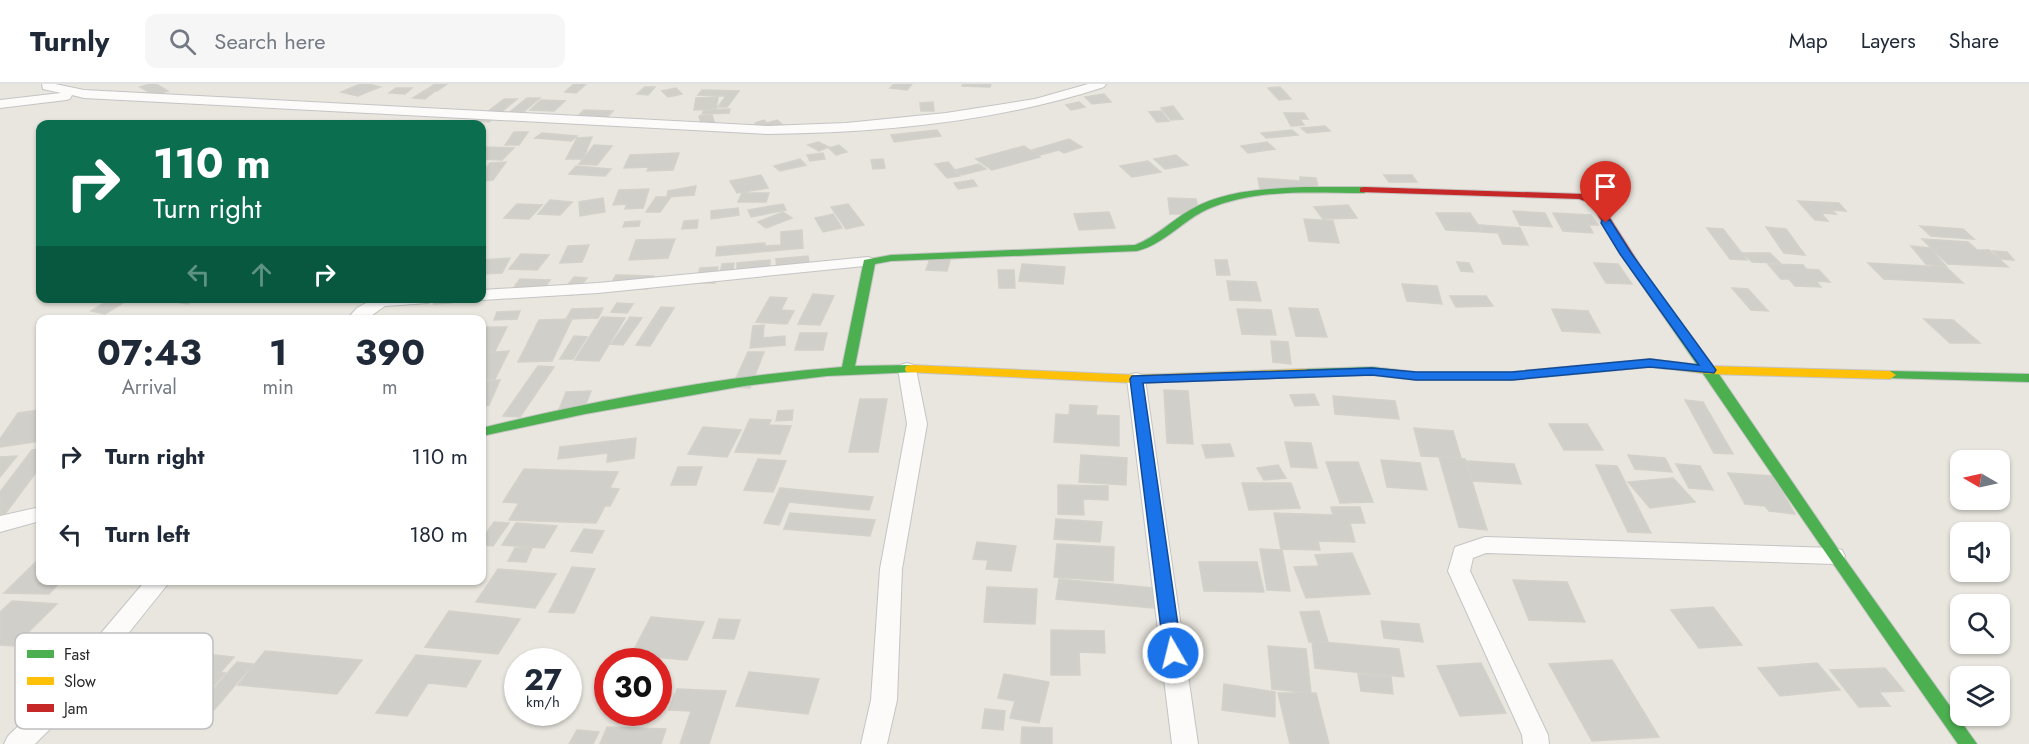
<!DOCTYPE html>
<html lang="en">
<head>
<meta charset="utf-8">
<style>
  :root { --surface:#fff; --page:#f6f6f7; --text:#1f2937; --muted:#747a83; --line:#e0e1e3 }
  body { margin:0; font-family:Jost,sans-serif; background:var(--page); color:var(--text); height:100vh; display:flex; flex-direction:column; font-size:22px; white-space:nowrap }
  * { box-sizing:border-box; margin:0 }
  p { font-size:20px; color:var(--muted) }
  .icon { flex:none; width:33px; height:33px; fill:none; stroke:currentColor; stroke-width:2; stroke-linecap:round; stroke-linejoin:round }
  .map { position:relative; flex:1; overflow:hidden }
  .drawer { position:absolute; left:36px; top:231px; width:450px; height:270px; display:flex; flex-direction:column; background:var(--surface); border-radius:12px; box-shadow:0 2px 4px #0004 }
  .drawer>* { flex:none }
  .hud { position:absolute; left:36px; top:36px; width:450px; height:183px; border-radius:12px; box-shadow:0 2px 4px #0004; background:#0b6e4f; color:#fff; overflow:hidden }
  .needle { width:39px; rotate:279deg }
  .buttons { position:absolute; left:1950px; top:366px; display:grid; gap:12px }
  .buttons a { display:grid; place-items:center; width:60px; height:60px; border-radius:12px; background:var(--surface); box-shadow:0 2px 4px #0004; font-size:30px }
  .speed { position:absolute; left:504px; top:564px; display:flex; gap:12px; font-size:30px; font-weight:700; text-align:center }
  .speed>* { display:grid; place-content:center; width:78px; height:78px; border-radius:50%; background:var(--surface); box-shadow:0 2px 4px #0004; line-height:1 }
  .speed small { font-size:15px; font-weight:400 }
  .speed .limit { border:9px solid #d22; background:#fff; color:#111 }
  .pin { position:absolute; display:grid; place-items:center; width:51px; height:51px; color:#fff; margin:-62px -26px; border-radius:50% 50% 50% 0; rotate:-45deg; box-shadow:0 0 6px #0007 }
  .pin .icon { rotate:45deg }
  .me { position:absolute; width:66px; margin:-33px; rotate:352deg; stroke-linejoin:round; filter:drop-shadow(0 0 4px #0008) }
  .turn { display:flex; align-items:center; gap:21px; height:126px; padding:0 18px; font-size:27px }
  .turn .icon { width:78px; height:78px; stroke-width:2.5 }
  .turn b { display:block; font-size:42px; line-height:51px }
  .lanes { display:flex; align-items:center; height:57px; padding:0 18px; background:#0003; justify-content:center; gap:30px; direction:ltr }
  .lanes .off { opacity:.35 }
  .eta { display:flex; justify-content:space-evenly; align-items:center; height:102px; text-align:center }
  .eta b { font-size:36px; font-weight:700; line-height:42px }
  ul { padding:0; list-style:none }
  li { display:flex; align-items:center; gap:18px; height:78px; padding:0 18px }
  li div { flex:1 }
  li b { display:block; font-size:22px }
  li em { font-style:normal }
  header { display:flex; align-items:center; gap:36px; box-sizing:border-box; height:84px; padding:0 30px; background:var(--surface); border-bottom:2px solid var(--line) }
  header strong { font-size:28px }
  nav { display:flex; gap:33px; margin-inline-start:auto; font-size:21px }
  .search { width:420px; height:54px; background:var(--page); display:flex; align-items:center; gap:15px; box-sizing:border-box; padding:0 21px; border-radius:12px; color:var(--muted); font-size:22px }
  .map>svg:first-child { display:block }
  .building { fill:#d1cfc9; stroke:#d3d1ca; stroke-width:1.5 }
  .lines { fill:none; stroke-linecap:round; stroke-linejoin:round }
  .street-casing { stroke:#c5c4c4; stroke-width:2 }
  .fast-casing { stroke:#c5c4c4; stroke-width:2 }
  .slow-casing { stroke:#c5c4c4; stroke-width:2 }
  .jam-casing { stroke:#c5c4c4; stroke-width:2 }
  .street { fill:#fcfbfa; fill-rule:evenodd }
  .fast { fill:#4caf50; fill-rule:evenodd }
  .slow { fill:#ffc107; fill-rule:evenodd }
  .jam { fill:#c62828; fill-rule:evenodd }
  .route { fill:#1a73e8; stroke:#114b97; stroke-width:1.5 }
  .key { fill:#fff; stroke:#bfbfbf; stroke-width:1.5 }
  .key-label { font-size:16px; fill:#292929 }
</style>
</head>
<body>
<header>
<strong>Turnly</strong>
<div class="search"><svg class="icon" aria-label="search" viewBox="0 0 24 24"><circle cx="10" cy="10" r="6"/><path d="M15 15l6 6"/></svg>Search here</div>
<nav><a>Map</a><a>Layers</a><a>Share</a></nav>
</header>
<div class="map">
<svg width="2029" height="660" viewBox="0 0 2029 660">
  <rect width="100%" height="100%" fill="#e8e6de"/>
  <path class="building" d="M150,0H156L168,7L140,15L135,12L149,8L140,3Z
    M360,0H369L380,3L358,12L341,8Z
    M435,0H447L437,7L426,6Z
    M574,0H586L576,9L565,8Z
    M894,0H912L907,6L890,4Z
    M963,0H991L990,3L962,2Z
    M645,3H655L648,11L637,10Z
    M1280,3L1291,15L1279,16L1268,4Z
    M396,4H412L405,10L389,9Z
    M676,4L682,10L668,13L662,7Z
    M702,6L739,7L727,23H718L726,12L698,11Z
    M424,7H435L425,15L413,14Z
    M1104,10L1111,18L1092,20L1085,13Z
    M718,13L716,25L694,26L696,14Z
    M527,14H540L514,36H500Z
    M504,15H517L489,38L476,37Z
    M541,16L565,17L554,27L530,26Z
    M933,18L934,27H921L920,19Z
    M1079,18L1085,23L1071,26L1066,21Z
    M1173,22L1183,35L1171,36L1161,24Z
    M730,25L729,29L702,30L704,26Z
    M584,26L613,27L601,40L575,35Z
    M1161,27L1169,37L1157,38L1149,28Z
    M1284,29H1304L1308,35H1300L1304,41L1291,42Z
    M712,31L716,43L702,44L699,32Z
    M764,36L767,39L777,36L783,41L763,46L755,39Z
    M1325,42L1330,47L1307,49L1301,44Z
    M937,46L941,52L894,58L891,51Z
    M1292,46L1298,51L1266,54L1261,49Z
    M514,48H528L519,61H505Z
    M542,49L577,52L571,57L535,54Z
    M592,53L583,75H566L577,54Z
    M1069,55L1082,63L1064,69L1059,66L1040,71L1032,66Z
    M818,58L829,63L819,67L808,61Z
    M1267,58L1275,65L1248,69L1241,62Z
    M594,61L612,62L597,81L579,80Z
    M839,61L847,68L836,71L829,64Z
    M1024,62L1040,73L992,86L976,75Z
    M486,63L514,64L502,76L482,75V67Z
    M679,69L673,86L647,87L649,83L624,84L630,71Z
    M823,69L825,75L810,77L807,71Z
    M1176,71L1188,81L1165,85L1154,75Z
    M800,75L806,81L780,87L774,82Z
    M883,75L885,84L873,85L871,76Z
    M1148,77L1161,88L1132,93L1120,82Z
    M506,78L493,96L482,97V90L490,79Z
    M948,78L960,92L947,94L935,80Z
    M979,80L986,85L962,91L955,86Z
    M576,82L611,85L605,92L569,90Z
    M761,91L768,104L737,109L730,97Z
    M1384,91H1412L1417,98H1389Z
    M1300,93L1316,94L1319,109L1260,106L1258,94L1300,97Z
    M973,96L977,102L958,105L954,99Z
    M696,102L694,111L667,113L668,107Z
    M649,105L643,124L625,125L627,120L613,121L619,106Z
    M742,109H769L766,118H738Z
    M656,113H671L660,128H646Z
    M603,114L605,128L580,132L579,118Z
    M1168,114L1196,115L1199,130H1170Z
    M550,116L572,118L560,131L538,130Z
    M1798,117L1839,119L1846,127L1832,126L1836,130L1821,129L1828,137L1815,136Z
    M517,120L542,121L529,135L504,134Z
    M783,120L786,126L751,133L748,126Z
    M848,120L864,141L846,145L831,123Z
    M1348,121L1357,134L1323,135L1314,123Z
    M738,124L739,131L711,135V127Z
    M1513,127L1545,129L1552,143L1520,141Z
    M783,128L792,134L766,144L758,138Z
    M1109,128L1115,144L1079,146L1074,130Z
    M1436,129H1470L1483,148L1446,146Z
    M1553,129L1591,131L1598,141H1589L1593,149L1563,147Z
    M833,130L842,144L823,148L815,134Z
    M1304,135L1333,137L1339,159L1309,157Z
    M698,136L697,144L682,145L684,137Z
    M640,137L639,142L623,143L625,138Z
    M1480,141L1520,144L1528,161L1503,160L1498,149L1483,148Z
    M1920,142L1963,145L1974,155L1931,152Z
    M1766,143L1786,145L1805,171L1784,169Z
    M1707,144L1723,145L1747,176L1730,175Z
    M802,146L803,164L716,172L717,163L765,159V162L781,161V148Z
    M675,155L668,174L629,176L636,156Z
    M1922,155L1968,158L1977,166H1989L2008,183L1948,180Z
    M589,161L582,178L560,179L568,162Z
    M1911,162L1930,164L1946,182L1926,180Z
    M1993,167L2007,168L2014,176L2001,175Z
    M1743,169H1770L1780,179L1752,178Z
    M521,170L549,171L537,186L509,185Z
    M808,172L810,184L777,187L776,175Z
    M931,172L951,173L947,187L926,186Z
    M510,174L502,189L482,190L483,176Z
    M770,176V191L737,195V179Z
    M1215,176H1227L1230,191H1217Z
    M1457,178L1469,179L1473,188L1461,187Z
    M734,179L732,194L719,195L722,180Z
    M1594,179L1618,180L1632,200L1606,199Z
    M1868,179L1946,183L1963,199L1884,195Z
    M1022,180L1065,183L1063,200L1019,197Z
    M1768,180L1803,181L1806,185L1819,186L1830,198L1816,197L1821,203L1795,202L1789,195H1781Z
    M718,183L715,199H696L700,184Z
    M998,186H1014L1015,204H999Z
    M616,191L654,192L647,205H608Z
    M574,193L587,194L573,211L560,210Z
    M520,195L550,196L542,207L512,206Z
    M1227,197L1256,198L1261,217L1230,216Z
    M1402,200L1437,202L1442,220L1407,217Z
    M1732,204L1748,205L1768,227L1751,226Z
    M813,210L834,212L820,241L798,240Z
    M1450,212H1486L1493,222L1456,223Z
    M770,213L787,214L781,226L794,227L787,240L756,238Z
    M112,214H131L105,230L91,227Z
    M152,214H196L188,220Z
    M437,214H454L451,219L434,220Z
    M617,219L633,220L627,229L611,228Z
    M661,223L674,224L650,262L636,261Z
    M603,224L598,234L566,235L572,225Z
    M1289,224L1318,225L1327,253L1296,252Z
    M1237,225L1271,226L1276,251L1242,250Z
    M1552,225L1588,227L1600,249L1562,247Z
    M520,227L517,235L494,236L497,228Z
    M602,233L625,234L599,277L575,276Z
    M630,233L642,234L623,261L611,260Z
    M572,235L552,277L518,278L539,236Z
    M1924,235L1953,236L1980,259H1950Z
    M764,241L763,254L785,252V261L750,264L753,242Z
    M487,243H507L495,267H482V253Z
    M800,249H827L823,266H795Z
    M574,252L587,253L573,275H560Z
    M1271,257L1288,258L1291,280L1273,278Z
    M509,267L495,295L482,296V269Z
    M748,268H764L750,304L732,303Z
    M538,282L554,283L520,333L503,332Z
    M500,296L489,321L482,322V298Z
    M1164,306L1188,307L1193,360L1167,359Z
    M591,307L582,330L557,331L566,308Z
    M1314,310L1319,321L1295,322L1290,311Z
    M1333,312L1395,317L1399,335L1335,330Z
    M860,315H887L878,368H849Z
    M1685,316L1703,318L1733,370L1714,369Z
    M1070,321L1097,322L1096,331L1119,332V362L1054,358L1056,330L1069,331Z
    M39,326L34,332L40,331V357L0,363V355L18,329Z
    M793,326L792,336L776,337L778,327Z
    M750,335L771,336L769,341L791,342L780,370L735,368Z
    M1549,340H1587L1603,366H1564Z
    M703,343L741,346L727,373L688,370Z
    M1414,344L1453,347L1461,374L1421,372Z
    M636,354L634,374L607,378L608,369L558,375L560,363Z
    M1285,358L1311,359L1317,384L1291,383Z
    M1230,360L1234,372L1206,374L1202,361Z
    M40,365V383L5,430L0,431V408L32,366Z
    M1081,371L1127,374L1126,401L1079,398Z
    M1628,371L1665,374L1672,388L1635,385Z
    M17,372L0,393V373Z
    M1439,373L1465,375L1487,446L1459,443Z
    M758,375L786,377L773,408L744,406Z
    M1381,376L1420,379L1427,406L1387,403Z
    M1467,377L1514,380L1521,400L1473,397Z
    M1326,378H1358L1373,418L1340,419Z
    M1676,380L1700,382L1713,406L1689,404Z
    M1278,381L1286,394L1264,396L1257,384Z
    M1596,381L1617,382L1651,449L1628,448Z
    M678,383H702L696,401H671Z
    M524,385L618,388L610,404L619,405L610,422H605L596,439L509,436L519,419L503,418Z
    M1728,389L1773,392L1795,430L1769,427L1765,422L1745,420Z
    M1673,394L1695,418L1650,424L1628,398Z
    M1242,399H1291L1300,424L1249,426Z
    M1058,401L1108,402V416L1083,415L1084,431L1058,430Z
    M780,404L873,413L869,426L789,418L779,441L764,439Z
    M1331,423H1360L1365,439H1350L1355,458L1318,457L1320,466L1281,465L1274,429L1333,431Z
    M790,429L875,436L870,452L784,445Z
    M1056,435L1102,438L1100,458L1054,455Z
    M494,438L509,439L493,462L482,461V455Z
    M516,439L557,442L544,464L502,461Z
    M584,445L604,447L592,469L571,467Z
    M977,458L1016,462L1011,487L986,485L988,476L973,475Z
    M1057,460L1114,463L1113,497L1054,493Z
    M515,464H532L526,478L508,477Z
    M1260,465L1282,466L1290,507L1267,506Z
    M1352,469L1370,510L1306,514L1294,483L1319,482L1315,471Z
    M39,475L40,496H62L49,510L4,509Z
    M1199,478H1257L1264,508L1204,507Z
    M572,483L595,485L574,529L549,528Z
    M498,485L556,490L535,524L476,518Z
    M1059,495L1164,505V525L1056,515Z
    M1513,496L1567,498L1585,538L1529,536Z
    M987,503L1037,505L1035,540L984,538Z
    M12,517L57,520L14,562L0,561V528Z
    M1713,523L1742,561L1699,564L1671,526Z
    M449,527L520,535L498,570L425,563Z
    M1319,527L1328,558H1309L1300,528Z
    M651,533L704,538L687,576L631,571Z
    M719,535L740,536L734,555L713,554Z
    M1381,537L1419,540L1423,558L1384,554Z
    M1051,546L1104,547L1105,569L1079,568L1080,591H1051Z
    M1312,557L1399,565L1404,593L1315,584Z
    M122,561L234,573L219,590L105,578Z
    M1268,562L1306,565L1311,609L1272,605Z
    M265,567L362,576L337,610L238,601Z
    M416,571L481,577L466,603L428,599L407,632L376,629Z
    M1612,576L1659,653L1592,657L1549,580Z
    M237,578L253,580L214,626L197,624Z
    M1481,579L1506,629L1460,632L1437,582Z
    M1817,579L1840,606L1780,612L1758,584Z
    M1885,584L1904,607L1879,608L1890,622L1859,623L1830,586Z
    M211,587L225,589L195,623L91,611L106,596L194,606Z
    M749,588L819,595L808,630L736,622Z
    M1004,590L1049,598L1039,639L1010,634L1015,617L998,614Z
    M1358,590L1391,593L1393,610L1361,607Z
    M1224,600L1275,608V633L1222,626Z
    M677,605L726,607L709,660H680L691,627L669,626Z
    M1278,609H1316L1329,660H1290Z
    M985,625L1005,627L1003,646L982,644Z
    M607,643L666,645L661,660H600Z
    M1022,643L1052,644V660H1021Z
    M577,646L599,648L593,660H569Z"/>
  <g class="lines">
    <defs>
      <path id="street" d="M42,0H55L84,6L768,42L846,39L946,29L1035,15L1088,0H1106L1104,3C997,38 880,49 768,50L84,14L72,11L70,15L66,16L0,24V16L61,9L43,5Z
        M868,173L874,175L876,178L874,181L598,209L482,216L476,214H482V206L598,199Z
        M375,214H436L428,219L385,222L365,236H346L357,224Z
        M907,279L914,281L916,285L927,340L902,485L897,616L887,660H861L871,616L880,485L907,340L898,285L900,281Z
        M1136,289L1143,291L1145,295L1198,660H1172L1127,295L1129,291Z
        M40,423V437L0,448V432Z
        M1485,453L1834,464L1842,466L1845,472L1842,478L1834,480L1486,469L1473,474L1470,487L1548,651L1549,660H1523L1522,651L1448,487L1455,463Z
        M146,496H171L59,636L35,660H4L8,652L41,620Z"/>
      <path id="fast" d="M1304,103H1364L1369,106L1364,109C1313,109 1256,104 1208,125C1183,136 1165,160 1137,167L891,177L875,180L855,282L911,281L916,282L917,285L916,288L827,292L744,302L585,330L482,352V344C597,316 723,292 842,283L864,176L891,171L1135,161C1156,153 1171,137 1190,126C1224,106 1266,105 1304,103Z
        M1636,181L1640,182L1714,283L1840,468L1977,660H1958C1847,502 1740,342 1630,184Z
        M1650,275L1672,278L1673,281L1667,285L1650,283L1512,296H1416L1372,291L1306,293L1300,289L1306,285L1372,283L1416,288H1512Z
        M1890,287L2029,290V298L1885,294L1884,291Z"/>
      <path id="slow" d="M1667,277L1709,282L1890,287L1896,291L1890,295L1709,290L1662,284L1661,281L1662,278Z
        M911,281L1136,291L1306,285L1312,289L1306,293L1136,299L906,288L905,285L906,282Z"/>
      <path id="jam" d="M1364,103L1584,110L1598,115L1642,184L1636,187L1632,186L1590,119L1579,115L1360,108V104Z"/>
    </defs>
    <use href="#street" class="street-casing"/>
    <use href="#fast" class="fast-casing"/>
    <use href="#slow" class="slow-casing"/>
    <use href="#jam" class="jam-casing"/>
    <use href="#street" class="street"/>
    <use href="#fast" class="fast"/>
    <use href="#slow" class="slow"/>
    <use href="#jam" class="jam"/>
  </g>
  <path class="route" d="M1602,136H1610L1631,169L1716,286L1714,289L1650,283L1512,296H1416L1372,291L1143,299L1182,569L1179,573L1173,575L1167,573L1164,569L1130,295L1132,292L1372,284L1416,288H1512L1650,275L1699,281L1620,170L1601,139Z"/>
  <rect x="15" y="549" width="198" height="96" rx="9" class="key"/>
  <rect x="27" y="566" width="27" height="8" fill="#4caf50"/>
  <rect x="27" y="593" width="27" height="8" fill="#ffc107"/>
  <rect x="27" y="620" width="27" height="8" fill="#c62828"/>
  <g class="key-label">
    <text x="64" y="576">Fast</text>
    <text x="64" y="603">Slow</text>
    <text x="64" y="630">Jam</text>
  </g>
</svg>
<div class="buttons">
<a><svg class="needle" viewBox="-14 -14 28 28"><path d="M0-13l5 13h-10z" fill="#e53935"/><path d="M0 13l5-13h-10z" fill="#747a83"/></svg></a>
<a><svg class="icon" aria-label="sound" viewBox="0 0 24 24"><path d="M4 9h4l5-4v14l-5-4H4zM17 9q2 3 0 6"/></svg></a>
<a><svg class="icon" aria-label="search" viewBox="0 0 24 24"><circle cx="10" cy="10" r="6"/><path d="M15 15l6 6"/></svg></a>
<a><svg class="icon" aria-label="layers" viewBox="0 0 24 24"><path d="M12 4l9 5-9 5-9-5zM3 14l9 5 9-5"/></svg></a>
</div>
<div class="speed"><div>27<small>km/h</small></div><div class="limit">30</div></div>
<div class="pin" style="left:1606px;top:139px;background:#d93025"><svg class="icon" aria-label="arrive" viewBox="0 0 24 24"><path d="M6 21V4h12l-3 4 3 4H6"/></svg></div>
<svg class="me" style="left:1173px;top:569px" viewBox="-20 -20 40 40"><circle r="17" fill="#1a73e8" stroke="#fff" stroke-width="3"/><path d="M0-11L8 9 0 5-8 9z" fill="#fff"/></svg>
<div class="hud">
<div class="turn"><svg class="icon" aria-label="right" viewBox="0 0 24 24"><path d="M7 20v-9h11M14 6l5 5-5 5"/></svg><div><b>110 m</b>Turn right</div></div>
<div class="lanes"><svg class="icon off" aria-label="left" viewBox="0 0 24 24"><path d="M17 20v-9H6M10 6l-5 5 5 5"/></svg><svg class="icon off" aria-label="ahead" viewBox="0 0 24 24"><path d="M12 20V5M6 11l6-6 6 6"/></svg><svg class="icon" aria-label="right" viewBox="0 0 24 24"><path d="M7 20v-9h11M14 6l5 5-5 5"/></svg></div>
</div>
<section class="drawer">
<div class="eta">
<div><b>07:43</b><p>Arrival</p></div>
<div><b>1</b><p>min</p></div>
<div><b>390</b><p>m</p></div>
</div>
<ul>
<li><svg class="icon" aria-label="right" viewBox="0 0 24 24"><path d="M7 20v-9h11M14 6l5 5-5 5"/></svg><div><b>Turn right</b></div><em>110 m</em></li>
<li><svg class="icon" aria-label="left" viewBox="0 0 24 24"><path d="M17 20v-9H6M10 6l-5 5 5 5"/></svg><div><b>Turn left</b></div><em>180 m</em></li>
</ul>
</section>
</div>
</body>
</html>
